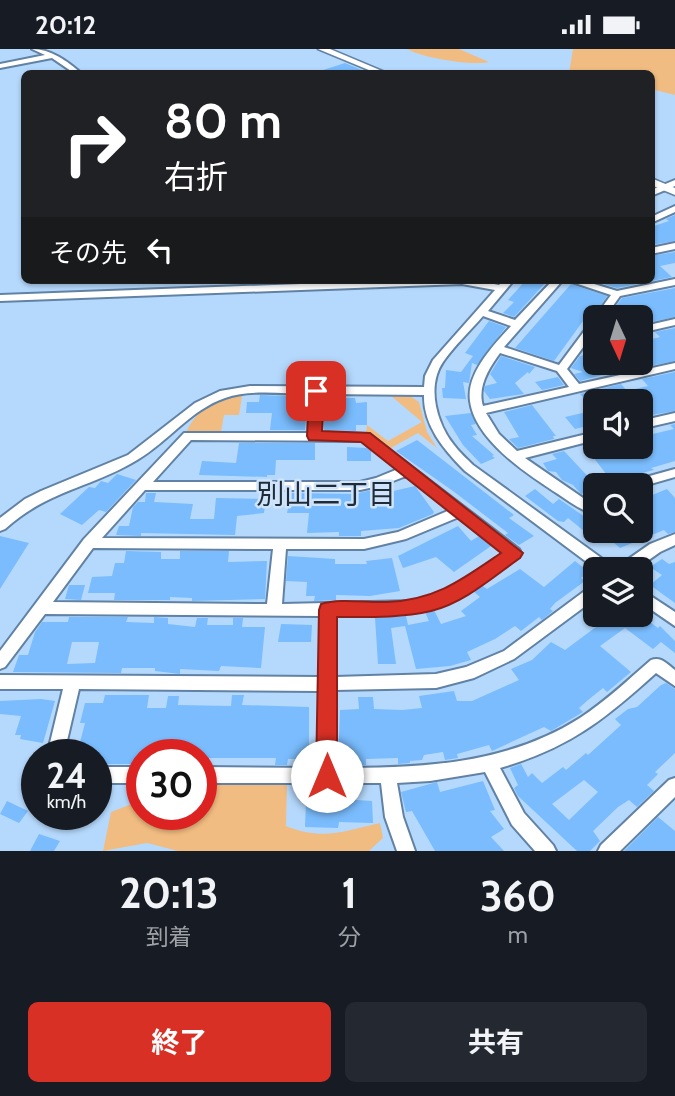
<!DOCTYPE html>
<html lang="ja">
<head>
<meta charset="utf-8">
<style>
  :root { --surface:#171b24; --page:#242831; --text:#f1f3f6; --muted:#9ea1a6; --accent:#d93025 }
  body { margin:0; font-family:Cabin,"Noto Sans JP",sans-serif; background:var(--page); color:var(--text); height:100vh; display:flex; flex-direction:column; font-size:26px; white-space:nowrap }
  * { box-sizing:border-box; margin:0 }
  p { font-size:23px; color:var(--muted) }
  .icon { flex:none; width:38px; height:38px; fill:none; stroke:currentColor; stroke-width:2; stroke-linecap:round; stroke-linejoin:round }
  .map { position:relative; height:802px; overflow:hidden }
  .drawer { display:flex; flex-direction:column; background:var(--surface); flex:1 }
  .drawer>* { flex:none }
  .hud { position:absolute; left:21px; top:21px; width:634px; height:214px; border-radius:10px; box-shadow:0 2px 5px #0004; background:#202124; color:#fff; overflow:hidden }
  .needle { width:46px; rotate:176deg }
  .tools { position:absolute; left:583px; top:256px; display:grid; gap:14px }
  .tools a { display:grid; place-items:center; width:70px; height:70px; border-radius:10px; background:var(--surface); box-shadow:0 2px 5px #0004; font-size:35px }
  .speed { position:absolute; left:21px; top:690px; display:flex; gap:14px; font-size:35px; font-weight:700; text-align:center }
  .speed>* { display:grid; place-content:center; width:91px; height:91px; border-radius:50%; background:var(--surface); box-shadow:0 2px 5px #0004; line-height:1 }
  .speed small { font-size:18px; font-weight:400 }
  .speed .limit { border:10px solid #d22; background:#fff; color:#111 }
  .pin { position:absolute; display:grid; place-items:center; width:60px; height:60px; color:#fff; margin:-30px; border-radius:14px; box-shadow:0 4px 10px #0006 }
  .me { position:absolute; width:77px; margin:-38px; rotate:0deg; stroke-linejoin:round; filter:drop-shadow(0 0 5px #0008) }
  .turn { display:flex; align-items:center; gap:24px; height:147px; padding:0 28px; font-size:32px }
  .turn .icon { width:91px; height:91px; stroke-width:2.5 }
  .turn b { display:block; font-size:49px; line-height:60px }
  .then { display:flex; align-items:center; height:66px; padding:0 28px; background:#0003; gap:14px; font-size:26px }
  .eta { display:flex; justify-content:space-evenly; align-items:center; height:119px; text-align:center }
  .eta b { font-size:42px; font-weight:700; line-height:49px }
  .primary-button { display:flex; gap:14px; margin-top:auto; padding:14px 28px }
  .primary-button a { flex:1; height:80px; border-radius:10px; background:var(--accent); color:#fff; font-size:28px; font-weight:700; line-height:80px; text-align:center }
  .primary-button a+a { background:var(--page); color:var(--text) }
  .status { display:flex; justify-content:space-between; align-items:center; height:49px; padding:0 35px; background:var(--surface); direction:ltr }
  .status svg { height:19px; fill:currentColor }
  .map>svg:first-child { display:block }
  .green { fill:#f1bc81 }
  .building { fill:#7abcfd; fill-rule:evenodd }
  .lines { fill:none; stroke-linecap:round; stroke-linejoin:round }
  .minor-casing { stroke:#6182a4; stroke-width:4 }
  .major-casing { stroke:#6182a4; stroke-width:3 }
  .minor { fill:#fff; fill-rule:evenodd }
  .major { fill:#fff; fill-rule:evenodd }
  .route { fill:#d93025; stroke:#8d1f18; stroke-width:2 }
  .labels { text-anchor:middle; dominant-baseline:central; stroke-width:5; stroke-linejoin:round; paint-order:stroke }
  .neighbourhood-label { font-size:28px; fill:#1e2b39; stroke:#cfe4fa }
</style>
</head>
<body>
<div class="status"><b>20:12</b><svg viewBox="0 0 49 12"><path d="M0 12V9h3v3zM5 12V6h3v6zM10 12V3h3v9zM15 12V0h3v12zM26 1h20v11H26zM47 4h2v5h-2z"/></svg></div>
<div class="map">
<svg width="675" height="802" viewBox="0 0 675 802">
  <rect width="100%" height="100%" fill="#b5d9fd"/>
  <path class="green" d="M407,0H459L489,13C473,17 422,9 407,0Z
    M573,0H675V46L651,40V24H569Z
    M390,346L410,347L419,353L427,383L437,399L418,384L389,400L366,384L367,376L388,392L422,373Z
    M228,347H242L239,366H224L221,383H186C197,362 207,356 228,347Z
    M201,735H287L286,777C323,792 344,782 380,774L383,789L369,802H178L147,794L103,802L111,763L142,751V765H201Z"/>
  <path class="building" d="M345,14L369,24H321L320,22Z
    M675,166V192L651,196V178L669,172L666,170Z
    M675,203V214L660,217L672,228L617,239L590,231H651V207Z
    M526,231H548L514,268L503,264L514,253L508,251Z
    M571,235L607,247L593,268H586L554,312L515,299Z
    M675,239V268L646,274L640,272V268H608L622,249Z
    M489,272L506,278L477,316L472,314L469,334L463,333L466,350L443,349L442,339H445L446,321L461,323L473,307L465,304Z
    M675,279V312L634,320L632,318L580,332L574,325L583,323L571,319L580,307L595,304V313H652L640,302V293L660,288L655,283Z
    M501,307L535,318L529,325L528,323L515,334L524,345L490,350L484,342L485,337L497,334L490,325Z
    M675,323V362L640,368V348L634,350L636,352H595V361L580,345L621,335L627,342L648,337L642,330Z
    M558,328L564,336L542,341L535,333Z
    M260,346L307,348L305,381H270L272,364H246L247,353H259Z
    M346,349H355L356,354L367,353V376H356V382L324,381V352H346Z
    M532,356L556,387H553L554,390L518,399L509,390L519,388L504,363Z
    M587,363L595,375L575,380L565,368Z
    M471,364L476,375L471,376L477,386L472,387L494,406L492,407L495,409L481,415L463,396L445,367Z
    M675,375V412L651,419L654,421L642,424L643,426L613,434L590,404L617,397H640V388L674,380L670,376Z
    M417,391L514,466L509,469L534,487L519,496L505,486L508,484L453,442L396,402Z
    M239,394H315V411H276L275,426H267V428L199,426L202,412L236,414Z
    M347,398L367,399L371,402V412H347Z
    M564,402L595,435V441L581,445L573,436L562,431L556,423L548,422L543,414L557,410L552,405Z
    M117,425L136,431L106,463L99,461L82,476L60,465L89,438L95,439L101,432L108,434Z
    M415,437L434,463L433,465L399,479L361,482V487H339V483L307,484L309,464H287L291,444L354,445L386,438L389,443Z
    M535,440L553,455L559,450L595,475V491L568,469L564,473L558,472L525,447Z
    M667,440L675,449V483L668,485L664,481L620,499L613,493L614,491L607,481H640V451Z
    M146,444H156L154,453L193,455L190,470H214L216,449L266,450L264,464L237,467L235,486L141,484V487L116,486L119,477H129L133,458L138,453H145Z
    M458,477L471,492L479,487L491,497L454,523L436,508L403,519L398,507Z
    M0,487L29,494L0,540Z
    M126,502L161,503V510H180V502H229L228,513L267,512L265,550L192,552V549L170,548V551H114L115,544H88L92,528L112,527L115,514H124Z
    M288,507L335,510V515H367L366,512L392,509L400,542L370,547L336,546V551L314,552L315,547H306L307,533L286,532Z
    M662,510L669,515L675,513V554L650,536L662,526L650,518Z
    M575,512L589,523L581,529L585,532L555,554L550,560L553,562L542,571L539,568L521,582L515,577L495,590L467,603L471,611L450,617L416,620L405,577L391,579L396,615H378L375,569L406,567L408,576L429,572L425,563L434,561L441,575L466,567L461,562L480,548L473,542L481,536L487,540L520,520L544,538Z
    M69,536H85L81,551L65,550Z
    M606,565H630L645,577L650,573L658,579L660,577L675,592V604L661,593L653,600L625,579L600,597L631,623L607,643L603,639L588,651L579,659L583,663L551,682L544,678L492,702L489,696L457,705L458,709L445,711L443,703L424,706L422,711L410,712V714L398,715V709L366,710V716H338L340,661L359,660L358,648H373L374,660L402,661L422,659L419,647L454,642L457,652H472L519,631L511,620L532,611L551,593L565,601L600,575L597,572Z
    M69,568H128L126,573L154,574V568L168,569V575L195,578L197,569H208L207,576H233V569H243L242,578H265L261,619L221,617L219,622L180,620V625L155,622V619H122L121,624L13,623L19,606H28L35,583L42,573H68ZM72,593H99L95,614L67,615Z
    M281,575L312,576L311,593H278Z
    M666,634L675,640V704L655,723L658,725L647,736L654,742L637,758L629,751L618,758L593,782L600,792L590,802H577L518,747L514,739L518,736L510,719L521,715L528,728L532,724L542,734L563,718L566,721L586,704L588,706L621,676L615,670L628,660L637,658L661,636ZM584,731L598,743L569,771L552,755Z
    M105,646H149L147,659H166L168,647H179L178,656L231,657L232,646H244L242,656L309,658V710H288L287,716H275L276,709H201V705H142L139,715H96V704L78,701L85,674H80L85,654H103Z
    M41,650L55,652L43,694L20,690L21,686H15L21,667L0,665V652Z
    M483,732L495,761L490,762L504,780L491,788L504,802H435L412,762L406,763L401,743L437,733L440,743Z
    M325,737H339V750L372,752L373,774L339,773L338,779L305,778L306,752L325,753Z
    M7,752L28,762L19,774L0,765Z
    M658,768L675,782V802H624Z
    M39,785L60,792L54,802H30Z"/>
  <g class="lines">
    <defs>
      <path id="minor" d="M32,0C51,0 67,12 81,24H74L52,9L0,19V15L45,6Z
        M675,131V137L651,147V141Z
        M675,157V163L651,174V168Z
        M675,194V200L651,205V199Z
        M675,230V236L620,247L605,268H595L611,246L566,231H581L617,242Z
        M408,231H473L499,236L504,231H514L488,262L515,271L553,231H563L504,298L559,316L591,273L595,272V282L567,320L579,335L675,314V320L486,364L499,385L517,402L595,383V391L525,409L586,451L595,447V458L586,462C576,458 567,451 558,445C527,425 475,391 470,352C466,324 494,296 511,277L483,267C470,282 454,297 443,313C426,338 437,375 454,396C459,403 467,410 473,416L611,516L613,520H596L465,422C444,401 423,376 424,346L322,345L321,384L369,385L519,500L521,504L519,508L452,552L414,564L335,566V628L436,625L466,618L504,602L590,538L595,536V550L514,610L474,629L436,639L335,641V719C420,719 506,716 580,669C606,652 628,631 651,611C661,607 667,615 675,621V637L656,624C604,671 569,699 500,719L524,764L553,796L556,802H535L512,776L485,723L430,732L397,734L403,768L415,802H397L385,768L381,734H201V718L319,719L320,642L79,640L66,696L72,705H53L49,698L63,640H0V626L320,628L321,567L45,565L5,618L0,620V602L84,490L184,384H309L310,345C283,345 250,340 225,349C190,361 168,393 137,411C91,439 48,441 5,480L0,482V469L25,450L41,442L128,406L195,354L220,342L250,337L424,338L425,327L433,311L495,241L462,235L0,252V246ZM500,304L557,322L569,338L483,357C477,338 489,319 500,304ZM191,391L362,392L398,420L376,429L360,433H153ZM406,427L450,461L398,483L364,490L102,489L145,441H360L383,436ZM459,468L504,504L447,542L414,552L282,555L286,500H364L406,490ZM93,499L273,500L267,555L53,553Z
        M675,270V276L640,284V278Z
        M675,364V372L640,380V372Z
        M675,420V428L640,438V436H627L628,433Z
        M675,485V496L660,503L636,520H618L620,516L650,495Z
        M640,540L675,563V577L640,553Z
        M96,718H142V734H96Z
        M675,729V748L620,802H598L601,796L669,731Z"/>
      <path id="major" d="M318,0H330L387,24H376Z
        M651,129L675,139V146L651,136Z"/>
    </defs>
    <use href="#minor" class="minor-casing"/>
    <use href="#major" class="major-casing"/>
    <use href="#minor" class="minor"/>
    <use href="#major" class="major"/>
  </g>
  <path class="route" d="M316,337L324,342L322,382L370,384L523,504L520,509C493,528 464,554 431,562C400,569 369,568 337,568V727L334,734L327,737L319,734L316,727L319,561L321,555C341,549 366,554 387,553C436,551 463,530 501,504L361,393L309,391L307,387L309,342Z"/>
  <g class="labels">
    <g class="neighbourhood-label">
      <text x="326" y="445">別山二丁目</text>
    </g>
  </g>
</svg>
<div class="tools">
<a><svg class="needle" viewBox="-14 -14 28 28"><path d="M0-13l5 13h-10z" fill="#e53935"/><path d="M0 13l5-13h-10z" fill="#9ea1a6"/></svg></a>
<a><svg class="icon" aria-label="sound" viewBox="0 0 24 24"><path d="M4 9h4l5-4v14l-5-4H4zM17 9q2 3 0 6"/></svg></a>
<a><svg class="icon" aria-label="search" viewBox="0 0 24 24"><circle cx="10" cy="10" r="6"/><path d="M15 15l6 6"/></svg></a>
<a><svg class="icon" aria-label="layers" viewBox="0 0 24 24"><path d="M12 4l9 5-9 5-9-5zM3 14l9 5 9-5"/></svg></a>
</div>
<div class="speed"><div>24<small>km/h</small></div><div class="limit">30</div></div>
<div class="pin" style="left:316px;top:342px;background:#d93025"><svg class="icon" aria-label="arrive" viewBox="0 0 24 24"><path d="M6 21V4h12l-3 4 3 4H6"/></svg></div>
<svg class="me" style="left:327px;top:727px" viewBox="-20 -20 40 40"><circle r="19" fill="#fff"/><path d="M0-13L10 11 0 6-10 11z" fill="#d93025"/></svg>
<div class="hud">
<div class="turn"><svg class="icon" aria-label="right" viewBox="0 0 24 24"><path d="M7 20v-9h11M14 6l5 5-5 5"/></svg><div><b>80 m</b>右折</div></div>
<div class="then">その先<svg class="icon" aria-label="left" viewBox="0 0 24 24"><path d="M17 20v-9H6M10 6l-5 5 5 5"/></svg></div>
</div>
</div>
<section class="drawer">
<div class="eta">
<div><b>20:13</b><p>到着</p></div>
<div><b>1</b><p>分</p></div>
<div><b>360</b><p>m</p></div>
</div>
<div class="primary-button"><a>終了</a><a>共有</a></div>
</section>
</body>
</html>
